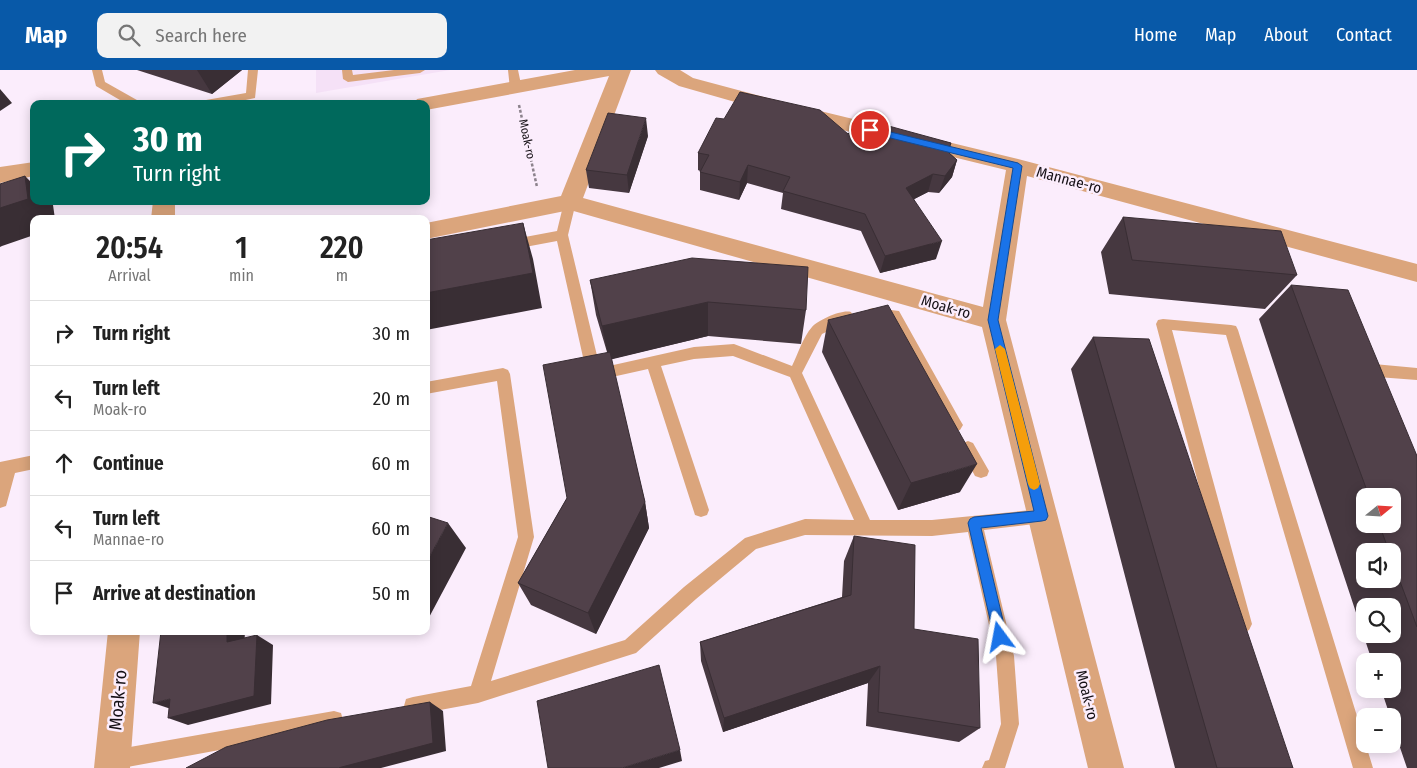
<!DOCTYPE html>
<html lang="en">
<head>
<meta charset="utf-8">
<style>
  :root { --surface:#fff; --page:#f2f2f2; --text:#222; --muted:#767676; --line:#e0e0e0; --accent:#0859a8 }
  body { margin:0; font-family:"Fira Sans Condensed",sans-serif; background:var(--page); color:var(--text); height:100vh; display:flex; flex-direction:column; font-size:19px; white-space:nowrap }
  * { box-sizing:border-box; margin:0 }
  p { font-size:16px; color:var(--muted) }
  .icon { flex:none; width:28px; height:28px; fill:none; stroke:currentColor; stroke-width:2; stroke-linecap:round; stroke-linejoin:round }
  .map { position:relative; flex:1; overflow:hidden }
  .side { position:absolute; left:30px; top:145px; width:400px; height:420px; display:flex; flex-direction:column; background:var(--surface); border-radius:10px; box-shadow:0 2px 12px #0003 }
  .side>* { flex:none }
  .hud { position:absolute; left:30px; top:30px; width:400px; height:105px; border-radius:10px; box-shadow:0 2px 12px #0003; background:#00695c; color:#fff; overflow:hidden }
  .needle { width:32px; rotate:72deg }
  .tools { position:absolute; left:1356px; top:418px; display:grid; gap:10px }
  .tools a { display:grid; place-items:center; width:45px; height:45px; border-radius:10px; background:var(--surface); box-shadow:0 2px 12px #0003; font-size:25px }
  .pin { position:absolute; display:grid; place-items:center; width:42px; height:42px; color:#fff; margin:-21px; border:2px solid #fff; border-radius:50%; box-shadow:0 1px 5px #0007 }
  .me { position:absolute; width:55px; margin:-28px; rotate:347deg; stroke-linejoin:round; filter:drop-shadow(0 0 4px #0008) }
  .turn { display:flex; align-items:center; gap:18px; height:105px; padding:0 20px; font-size:22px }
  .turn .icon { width:65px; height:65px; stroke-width:2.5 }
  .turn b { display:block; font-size:35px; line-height:42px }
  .eta { display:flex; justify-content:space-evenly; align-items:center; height:85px; text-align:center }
  .eta b { font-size:30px; font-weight:600; line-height:35px }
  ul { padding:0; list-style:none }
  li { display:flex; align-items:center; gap:15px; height:65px; padding:0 20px; border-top:1px solid var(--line) }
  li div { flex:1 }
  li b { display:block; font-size:19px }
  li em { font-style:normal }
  header { display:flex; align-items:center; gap:30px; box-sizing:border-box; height:70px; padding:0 25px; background:var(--accent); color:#fff }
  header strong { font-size:24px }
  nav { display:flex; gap:28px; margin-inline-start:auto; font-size:18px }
  .search { width:350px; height:45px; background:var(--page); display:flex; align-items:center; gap:12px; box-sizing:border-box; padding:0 18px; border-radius:10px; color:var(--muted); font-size:19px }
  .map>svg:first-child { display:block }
  .built { fill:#f5e1f7 }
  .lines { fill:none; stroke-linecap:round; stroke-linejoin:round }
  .path { stroke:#8c828c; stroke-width:2.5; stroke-dasharray:3 2; stroke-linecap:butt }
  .service { fill:#dba57c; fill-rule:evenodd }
  .minor { fill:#dba57c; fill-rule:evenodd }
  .wall { fill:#463840; fill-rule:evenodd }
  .shaded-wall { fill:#392e34 }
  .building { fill:#51414a; stroke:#392e34 }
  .route { fill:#1a73e8; stroke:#114b97 }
  .slow { fill:#f59e0b }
  .labels { text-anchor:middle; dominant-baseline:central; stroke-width:5; stroke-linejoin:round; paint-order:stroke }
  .far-street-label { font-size:12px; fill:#151015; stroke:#fbedfc }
  .street-label { font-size:15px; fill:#151015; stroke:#fbedfc }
  .near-street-label { font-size:18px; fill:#151015; stroke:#fbedfc }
</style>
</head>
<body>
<header>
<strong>Map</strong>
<div class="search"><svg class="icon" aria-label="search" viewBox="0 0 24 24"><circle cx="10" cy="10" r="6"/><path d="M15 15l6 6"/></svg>Search here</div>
<nav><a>Home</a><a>Map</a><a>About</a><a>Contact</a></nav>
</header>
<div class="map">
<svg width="1417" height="698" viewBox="0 0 1417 698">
  <rect width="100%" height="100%" fill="#fbedfc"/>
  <path class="built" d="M316,0H450L316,23Z"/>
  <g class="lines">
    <path class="path" d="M519,35L537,117"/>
    <path class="service" d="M92,0H102L105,12L144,34L125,33L96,16Z
      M248,0H258L255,28L227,34H201L206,30L246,23Z
      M342,0H352L353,5L394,0H425L420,3L348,12L343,9Z
      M508,0H518L522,19L520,21H512L510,19Z
      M570,128L576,132L568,165L600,298L694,277L734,274L792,296C798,284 803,267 812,257C818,250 842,239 851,242L853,246L851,250L822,264L802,303L870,450H932L1042,439L1048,441L1050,446L1048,451L1042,453L984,460L1014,586L1019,654L1005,698H982L985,691L989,690L1001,654L996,586L968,462L932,466L805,465L756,479L696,529L636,583L478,633L413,645L406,643L404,636L406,629L413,627L471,616L518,467L497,311L426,324V312L503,298L508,300L510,304L534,467L491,611L625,570L684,517L745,468L805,449L854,450L790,307L733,286L694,289L661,296L709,440L707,445L701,447L695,445L648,299L594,311L589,309L587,305L557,171L509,180L504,178L503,175L504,172L509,170L557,161L564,132Z
      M874,238L899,241L960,350L963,355L960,360L955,361L950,360L890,250L869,247L867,243L869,239Z
      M1163,249L1231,255L1236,256L1238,260L1373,698H1353L1226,265L1172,260L1252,554L1249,560L1243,563L1237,560L1156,254L1158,250Z
      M1363,293L1417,298V310L1364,306L1359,304L1356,299L1358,295Z
      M968,371L973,373L989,401L987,406L981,408L975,406L960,378L963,373Z
      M34,385V399L15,403L6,436L0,438V392Z
      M334,641L341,643L343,650L341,657L334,659L122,698L106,697L103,690L106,683L113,680Z"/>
    <path class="minor" d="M575,0H631L583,128L983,237L1006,100L777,44L679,16L658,4L655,0H680L693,8L779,31L1018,89L1417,194V212L1027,106L1006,250L1124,698H1088L982,257L570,140L426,169V153L561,126L609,6L426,40V34H414L417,29Z
      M34,92V106L0,113V97Z
      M153,131H175V149H151Z
      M108,561H140L130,698H94Z"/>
  </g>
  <path class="wall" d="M137,0H242L212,24Z
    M724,49L848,64L951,73L948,82L957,90L952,107L939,123L928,122L914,129L936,189L880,203L861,161L781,139L783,123L747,113L739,130L700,120V101L698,100V83Z
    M648,66L629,123L589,118L586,100Z
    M1123,147L1297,205L1265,239L1109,224L1101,182Z
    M590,210L806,240L801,274L708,266L611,289L645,432L649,458L596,564L531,535L518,513L567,428L607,282L596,245Z
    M1291,215L1417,386V698H1407L1392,654V646H1390L1381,619H1392V591H1372L1259,249ZM1365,426H1392V454H1365ZM1365,481H1392V509H1365ZM1365,536H1392V564H1365Z
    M828,250L960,422L898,440L822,282Z
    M1093,267L1293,698H1175L1071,299Z
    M854,466L914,559L980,658L959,672L866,656L868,613L723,662L701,591L700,572L842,527L844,491Z"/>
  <path class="shaded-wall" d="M197,0H242L212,24Z
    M0,19L12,33L0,41Z
    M646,48L648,66L629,123L627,105Z
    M957,90L952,107L939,123L945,106Z
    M748,95L747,113L739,130L740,112Z
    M933,104L928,122L901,136L906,118Z
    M25,106L34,115V131H49L53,135L55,149H34V165L2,176L0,177V138Z
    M523,153L533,189L542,238L426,260V223Z
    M942,171L936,189L880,203L885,186Z
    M708,232V266L609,290L602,256Z
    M977,394L960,422L898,440L911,413Z
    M645,432L649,458L596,564L588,543Z
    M448,453L466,478L426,553V493Z
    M227,561H245L244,582L227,572Z
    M257,565L273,575L271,634L188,655L168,648Z
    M880,596L868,613L723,662L724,648Z
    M170,629L174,640L153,633Z
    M430,632L443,641L446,681L381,698H338Z
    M680,680L682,691L659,698H622Z"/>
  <path class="building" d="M740,22L820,40L848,64L863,49L951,73L948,82L957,90L945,106L933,104L906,118L942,171L885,186L865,144L783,121L790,107L748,95L740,112L700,102L709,85L698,83L716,48L724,49Z
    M608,43L646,48L627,105L586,100Z
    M25,106L28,129L0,138V114Z
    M1123,147L1281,161L1297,205L1132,190Z
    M523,153L533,203L426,223V170Z
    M692,188L808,197L806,240L708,232L602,256L590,210Z
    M1291,215L1348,220L1417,386V557L1392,490V481H1389L1379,454H1392V426H1369Z
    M888,235L977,394L911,413L828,250Z
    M1093,267L1149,269L1293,698H1217Z
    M610,282L645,432L588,543L518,513L567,428L543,295Z
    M426,446L448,453L426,493Z
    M854,466L915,475L914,559L978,569L980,658L878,642L880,596L724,648L700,572L851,525Z
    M161,561H227V572L257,565L254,626L168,648L170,629L153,633Z
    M659,595L680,680L622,698H548L537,631Z
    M430,632L433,673L338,698H186L226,677L327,650Z"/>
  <path class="route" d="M870,57L1018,93L1022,96L998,250L1048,446L1046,450L1042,451L981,458L1007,567L1005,572L1000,574L996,572L994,567L968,453L970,449L974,447L1034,441L988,250L1013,98L866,62V58Z"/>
  <path class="slow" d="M1000,275L1005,279L1040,414L1038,418L1034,420L1030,418L1028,414L995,279Z"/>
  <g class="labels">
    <g class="far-street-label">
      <text transform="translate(527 69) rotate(78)">Moak-ro</text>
    </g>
    <g class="street-label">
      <text transform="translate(1069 110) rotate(15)">Mannae-ro</text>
      <text transform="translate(946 237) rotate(16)">Moak-ro</text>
      <text transform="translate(1087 625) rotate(76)">Moak-ro</text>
    </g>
    <g class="near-street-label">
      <text transform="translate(118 630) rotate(-85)">Moak-ro</text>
    </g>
  </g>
</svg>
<div class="tools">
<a><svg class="needle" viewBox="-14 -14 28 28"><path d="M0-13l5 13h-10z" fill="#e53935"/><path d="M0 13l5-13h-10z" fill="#767676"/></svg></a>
<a><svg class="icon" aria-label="sound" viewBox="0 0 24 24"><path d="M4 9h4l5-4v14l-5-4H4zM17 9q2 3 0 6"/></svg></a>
<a><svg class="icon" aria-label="search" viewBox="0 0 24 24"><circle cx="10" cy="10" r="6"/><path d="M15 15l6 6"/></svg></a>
<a>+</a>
<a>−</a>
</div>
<div class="pin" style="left:870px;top:60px;background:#d93025"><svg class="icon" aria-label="arrive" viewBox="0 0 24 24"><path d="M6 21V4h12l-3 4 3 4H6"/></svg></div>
<svg class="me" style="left:1000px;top:567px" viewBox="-20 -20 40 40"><path d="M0-17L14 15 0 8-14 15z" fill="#1a73e8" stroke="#fff" stroke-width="4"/></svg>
<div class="hud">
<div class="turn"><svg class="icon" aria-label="right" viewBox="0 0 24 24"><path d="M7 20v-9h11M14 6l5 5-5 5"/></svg><div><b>30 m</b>Turn right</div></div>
</div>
<section class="side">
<div class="eta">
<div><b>20:54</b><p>Arrival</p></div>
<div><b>1</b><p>min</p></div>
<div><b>220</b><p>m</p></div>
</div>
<ul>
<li><svg class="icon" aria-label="right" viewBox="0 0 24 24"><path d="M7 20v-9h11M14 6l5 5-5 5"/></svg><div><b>Turn right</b></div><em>30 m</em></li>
<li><svg class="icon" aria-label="left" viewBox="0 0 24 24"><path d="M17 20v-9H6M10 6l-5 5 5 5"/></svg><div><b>Turn left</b><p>Moak-ro</p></div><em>20 m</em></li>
<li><svg class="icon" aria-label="ahead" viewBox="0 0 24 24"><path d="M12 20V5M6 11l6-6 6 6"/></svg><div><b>Continue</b></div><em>60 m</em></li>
<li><svg class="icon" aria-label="left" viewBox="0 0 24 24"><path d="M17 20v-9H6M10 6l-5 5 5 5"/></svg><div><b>Turn left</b><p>Mannae-ro</p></div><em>60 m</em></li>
<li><svg class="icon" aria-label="arrive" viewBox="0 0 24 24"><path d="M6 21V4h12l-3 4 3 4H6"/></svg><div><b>Arrive at destination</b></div><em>50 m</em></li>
</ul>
</section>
</div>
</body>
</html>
